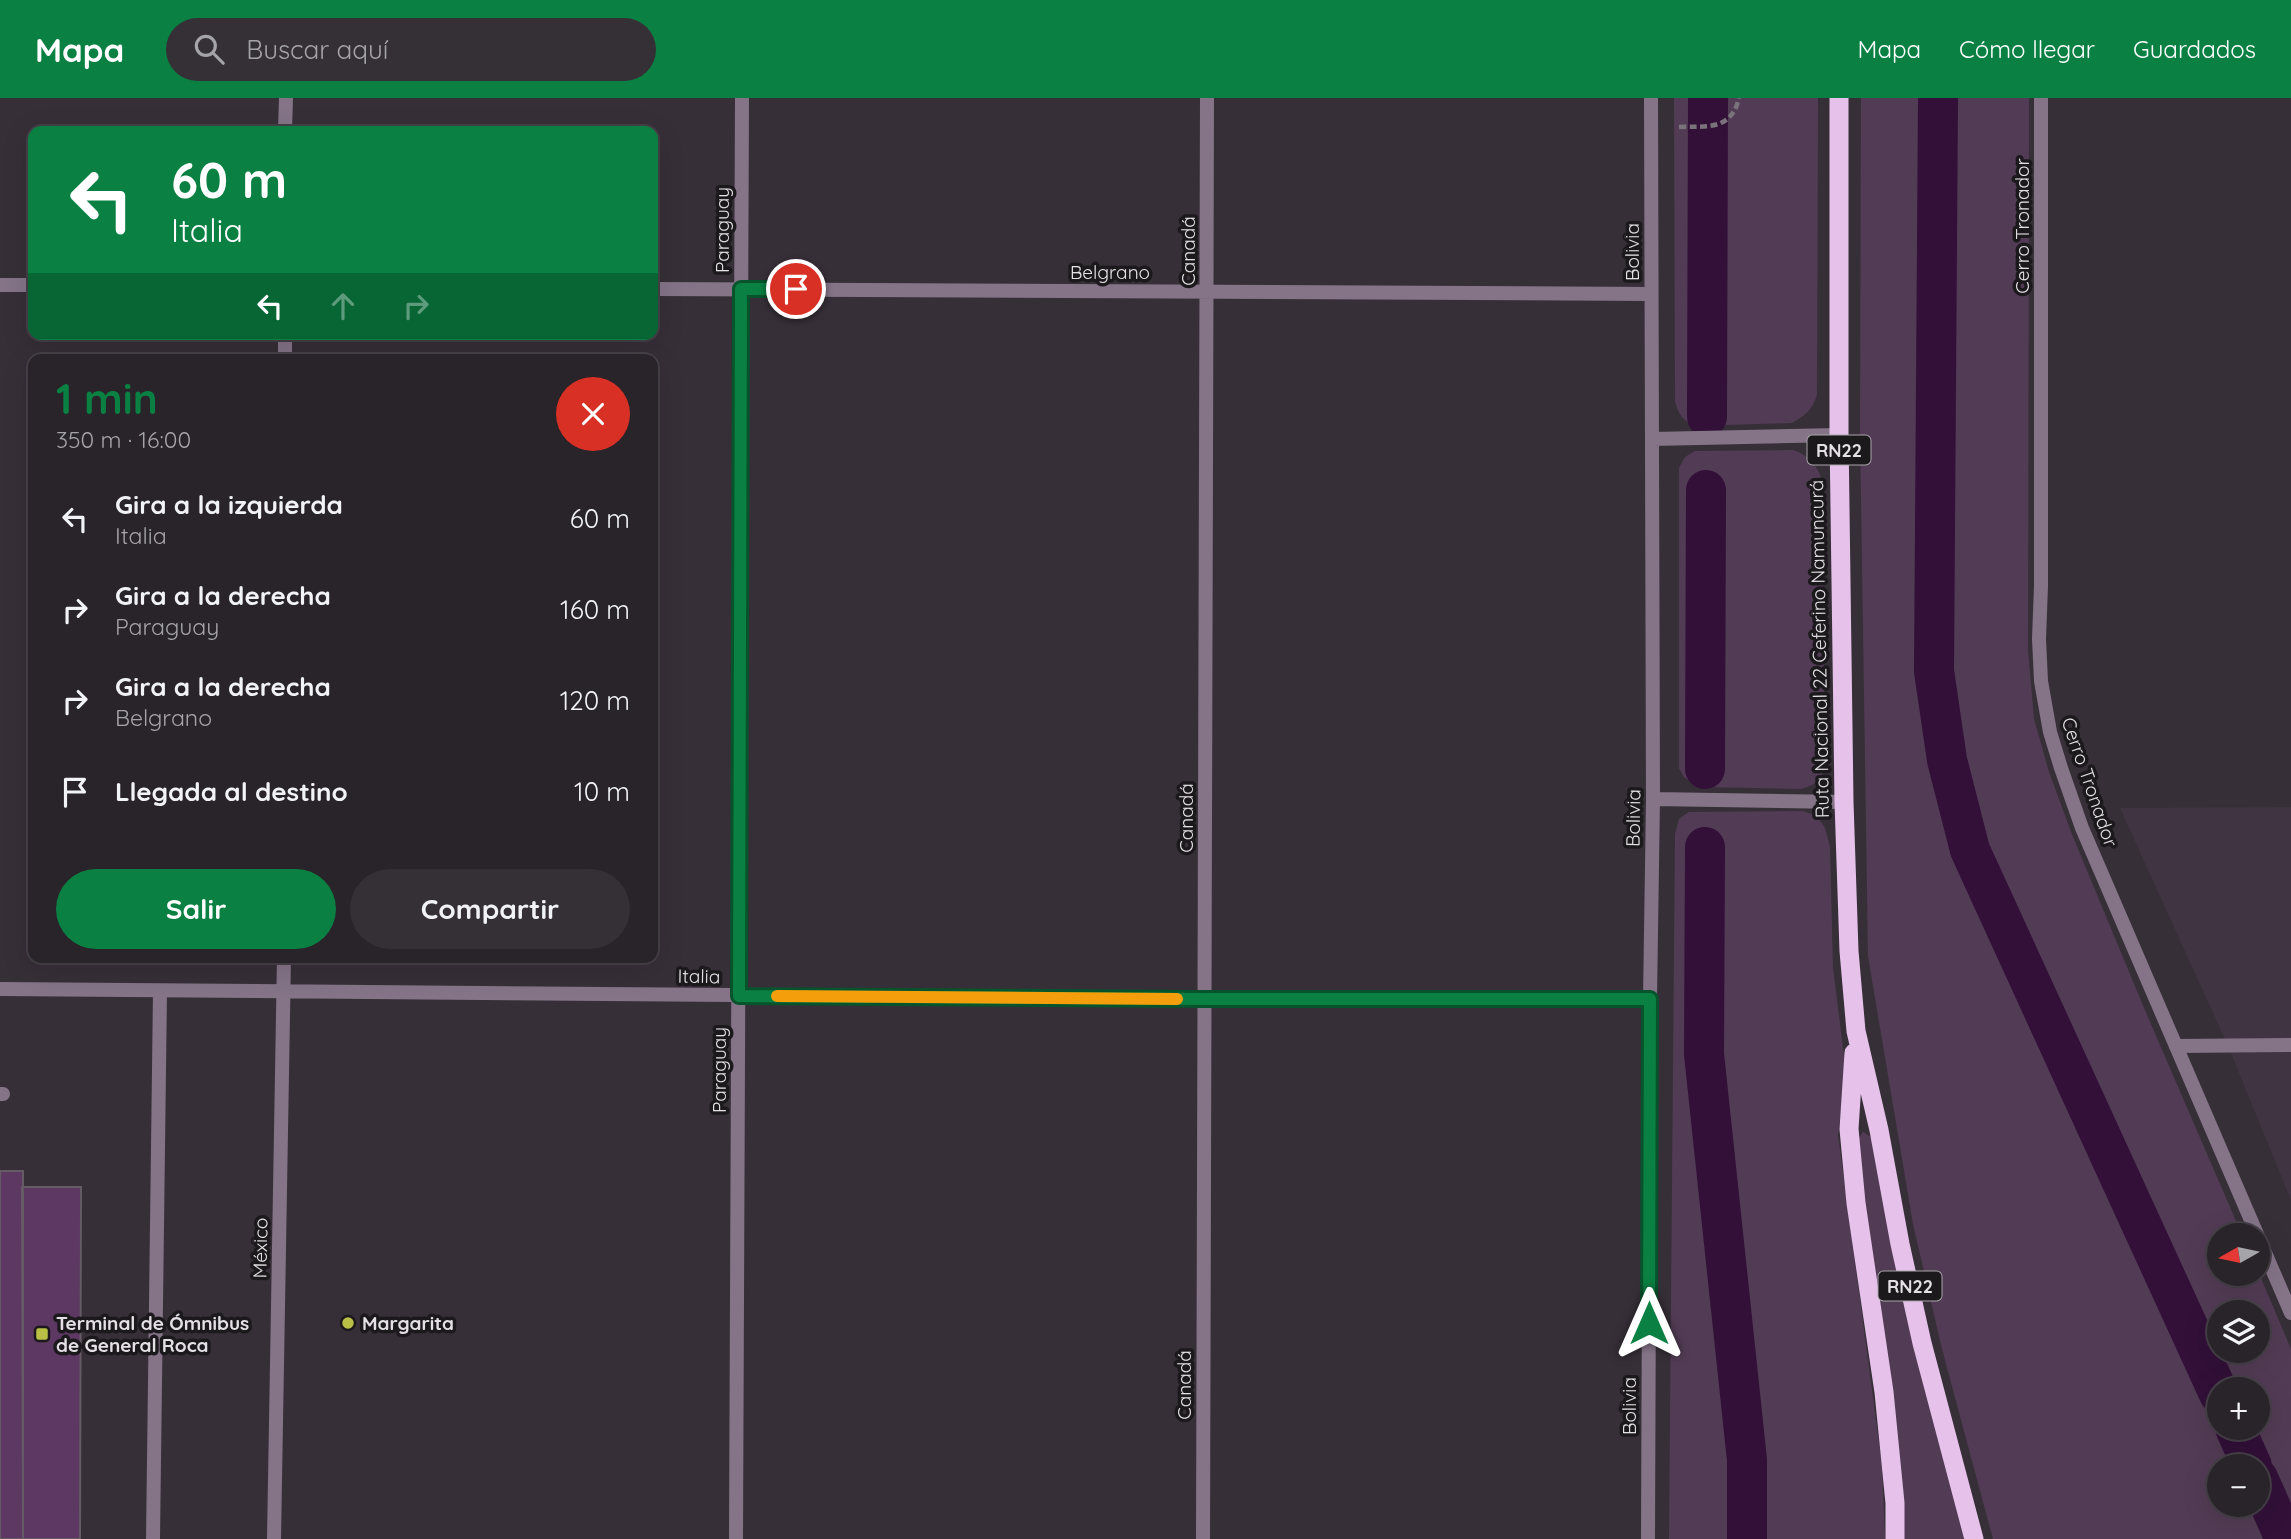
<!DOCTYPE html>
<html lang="es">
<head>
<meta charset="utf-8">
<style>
  :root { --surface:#29232a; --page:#352f36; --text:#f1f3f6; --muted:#a5a4a8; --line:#454047; --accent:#0b8043 }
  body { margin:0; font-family:Quicksand,sans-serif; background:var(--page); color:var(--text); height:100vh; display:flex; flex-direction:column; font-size:26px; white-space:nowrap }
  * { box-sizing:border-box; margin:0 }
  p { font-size:23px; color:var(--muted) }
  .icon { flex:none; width:38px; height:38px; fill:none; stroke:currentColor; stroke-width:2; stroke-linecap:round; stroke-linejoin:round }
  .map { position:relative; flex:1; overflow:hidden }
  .side { position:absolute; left:28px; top:256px; width:630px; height:609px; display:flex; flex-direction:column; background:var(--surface); border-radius:14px; box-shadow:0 7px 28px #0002,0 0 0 2px var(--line) }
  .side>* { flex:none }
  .banner { position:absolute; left:28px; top:28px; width:630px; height:214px; border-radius:14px; box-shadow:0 7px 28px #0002,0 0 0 2px var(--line); background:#0b8043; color:#fff; overflow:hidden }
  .needle { width:46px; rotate:261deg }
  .controls { position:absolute; left:2207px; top:1125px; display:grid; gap:14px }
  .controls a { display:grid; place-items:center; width:63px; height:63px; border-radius:50%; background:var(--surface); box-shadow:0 7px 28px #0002,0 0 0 2px var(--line); font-size:35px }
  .pin { position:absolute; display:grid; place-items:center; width:60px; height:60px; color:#fff; margin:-30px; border:4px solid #fff; border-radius:50%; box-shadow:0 2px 7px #0007 }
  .me { position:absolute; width:77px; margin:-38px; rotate:0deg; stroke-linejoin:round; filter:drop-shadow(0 0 5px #0008) }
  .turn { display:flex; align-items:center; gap:24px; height:147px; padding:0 28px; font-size:32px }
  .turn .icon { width:91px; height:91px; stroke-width:2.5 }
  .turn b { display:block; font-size:49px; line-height:60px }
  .lanes { display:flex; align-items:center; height:66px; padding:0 28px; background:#0003; justify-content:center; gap:35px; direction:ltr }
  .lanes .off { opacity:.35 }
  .round { display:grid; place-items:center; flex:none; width:74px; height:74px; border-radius:37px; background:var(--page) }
  .headline { display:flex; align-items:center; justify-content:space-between; height:119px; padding:0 28px }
  h1 { font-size:42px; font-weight:700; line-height:52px; color:var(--accent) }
  .cta { display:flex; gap:14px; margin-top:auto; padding:14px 28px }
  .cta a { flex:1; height:80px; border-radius:42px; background:var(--accent); color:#fff; font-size:28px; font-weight:700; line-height:80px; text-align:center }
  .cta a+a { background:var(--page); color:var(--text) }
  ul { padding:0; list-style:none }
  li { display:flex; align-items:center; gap:21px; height:91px; padding:0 28px }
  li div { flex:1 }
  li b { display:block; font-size:26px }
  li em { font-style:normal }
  header { display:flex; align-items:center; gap:42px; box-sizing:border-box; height:98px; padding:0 35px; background:var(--accent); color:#fff }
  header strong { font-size:33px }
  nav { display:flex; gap:38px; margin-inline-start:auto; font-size:24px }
  .search { width:490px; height:63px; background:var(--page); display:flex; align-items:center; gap:18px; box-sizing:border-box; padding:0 24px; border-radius:38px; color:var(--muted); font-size:26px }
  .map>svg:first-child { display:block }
  .built { fill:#403342 }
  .green { fill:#523c55; fill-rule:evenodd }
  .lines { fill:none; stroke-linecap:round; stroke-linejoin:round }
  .canal { stroke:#321038; stroke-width:40 }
  .building { fill:#5c3862; stroke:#645b65; stroke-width:2 }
  .path { stroke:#7a737b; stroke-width:4.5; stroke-dasharray:7 3.5; stroke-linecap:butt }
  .service { stroke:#857488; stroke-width:14 }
  .minor { stroke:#857488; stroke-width:14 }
  .trunk { stroke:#e6c2eb; stroke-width:19 }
  .route-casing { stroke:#07532c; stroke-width:18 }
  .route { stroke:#0b8043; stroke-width:12 }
  .slow { stroke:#f59e0b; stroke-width:12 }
  .poi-dot { fill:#bac045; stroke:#1c191d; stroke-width:2.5 }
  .labels { text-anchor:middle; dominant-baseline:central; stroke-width:7; stroke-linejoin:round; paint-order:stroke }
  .shield { fill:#1c191d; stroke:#a9a4aa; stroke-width:2 }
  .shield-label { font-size:18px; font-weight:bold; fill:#e5e0e6 }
  .street-label { font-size:19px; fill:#e5e0e6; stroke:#1c191d }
  .poi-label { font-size:19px; font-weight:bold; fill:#e5e0e6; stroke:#1c191d; text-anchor:start }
</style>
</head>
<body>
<header>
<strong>Mapa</strong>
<div class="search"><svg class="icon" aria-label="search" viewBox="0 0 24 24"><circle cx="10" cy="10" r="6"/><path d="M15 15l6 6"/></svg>Buscar aquí</div>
<nav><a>Mapa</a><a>Cómo llegar</a><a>Guardados</a></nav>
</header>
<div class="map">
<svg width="2291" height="1441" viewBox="0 0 2291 1441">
  <rect width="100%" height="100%" fill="#372f38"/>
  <path class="built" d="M2291,709V1102L2228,948L2120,710Z"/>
  <path class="green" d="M1674,0H1818L1817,297C1812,312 1806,317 1792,325L1694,328C1683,322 1678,316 1675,303Z
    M1861,0H2029L2028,552L2034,621L2049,674L2071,734L2144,910L2242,1137L2219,1138V1176H2258V1173L2291,1251V1441H1993L1942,1251L1913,1126L1868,858L1860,333ZM2219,1214H2258V1253H2219ZM2219,1292H2258V1330H2219ZM2219,1368H2258V1407H2219Z
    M1793,352C1810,358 1816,366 1822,382L1825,670C1820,683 1815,687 1801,691L1699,689L1684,679L1679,670V370L1685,359L1695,353Z
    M1803,713L1817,718L1825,730L1830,749L1833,870L1846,974L1838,1037L1882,1367L1885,1441H1669L1675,736L1679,721L1689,714Z
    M1863,1034L1871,1039L1969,1441H1902L1862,1107L1858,1041Z"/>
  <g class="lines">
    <path class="canal" d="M1938,0L1934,573L1947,662L1970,752L2219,1296
      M1707,319L1708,0
      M1705,671L1706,392
      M1705,749L1704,956L1747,1362V1441
      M2235,1330L2252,1368
      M2258,1380L2285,1441"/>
  </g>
  <path class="building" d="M0,1073H23V1441H0Z
    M22,1089H81L80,1441H23Z"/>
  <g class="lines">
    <path class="path" d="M1679,29C1707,28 1731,33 1739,0"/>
    <path class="service" d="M2176,948L2291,947
      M0,996H3
      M153,1441L160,893"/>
    <path class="minor" d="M2041,0V488L2039,541L2041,583L2050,634L2061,670L2082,730L2291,1215
      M285,33L286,0
      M0,187H33
      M653,191L1651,196
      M285,261V236
      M1652,341L1839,337
      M1653,701L1844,704
      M0,891L1205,901H1650
      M274,1441L284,859
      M736,1441L742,0
      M1203,1441L1207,0
      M1648,1441L1650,901L1653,701L1651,0"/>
    <path class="trunk" d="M1839,0V337L1844,704L1849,853L1856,933L1879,1032L1900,1146L1922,1245L1974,1441
      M1854,955L1849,1031L1856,1105L1884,1294L1895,1405V1441"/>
  </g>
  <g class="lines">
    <defs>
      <path id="route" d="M796,191H741L739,898L1205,901H1650L1649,1225"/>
    </defs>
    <use href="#route" class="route-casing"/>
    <use href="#route" class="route"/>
    <path class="slow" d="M777,898L1177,901"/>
  </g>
  <g class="poi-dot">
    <circle cx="348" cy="1225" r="7"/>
    <rect x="35" y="1229" width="14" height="14" rx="3.5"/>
  </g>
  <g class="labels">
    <g class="shield">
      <rect x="1807.5" y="337.5" width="63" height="29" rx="5"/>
      <rect x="1878.5" y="1173.5" width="63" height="29" rx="5"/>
    </g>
    <g class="shield-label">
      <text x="1839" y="352">RN22</text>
      <text x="1910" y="1188">RN22</text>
    </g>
    <g class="street-label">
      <text transform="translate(2022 128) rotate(-90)">Cerro Tronador</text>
      <text transform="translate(722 132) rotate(-90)">Paraguay</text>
      <text transform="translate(1188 153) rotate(-90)">Canadá</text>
      <text transform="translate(1632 154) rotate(-90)">Bolivia</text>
      <text x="1110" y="174">Belgrano</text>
      <text transform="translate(1819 551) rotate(-91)">Ruta Nacional 22 Ceferino Namuncurá</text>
      <text transform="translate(2090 684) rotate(71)">Cerro Tronador</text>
      <text transform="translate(1186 720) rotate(-90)">Canadá</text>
      <text transform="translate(1633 720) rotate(-89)">Bolivia</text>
      <text transform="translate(699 878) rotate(1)">Italia</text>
      <text transform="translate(719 972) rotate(-90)">Paraguay</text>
      <text transform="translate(260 1150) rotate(-89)">México</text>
      <text transform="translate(1184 1287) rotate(-90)">Canadá</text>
      <text transform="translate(1629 1308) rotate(-90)">Bolivia</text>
    </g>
    <g class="poi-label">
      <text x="56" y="1225">Terminal de Ómnibus<tspan x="56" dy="22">de General Roca</tspan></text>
      <text x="362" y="1225">Margarita</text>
    </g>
  </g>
</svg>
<div class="controls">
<a><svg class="needle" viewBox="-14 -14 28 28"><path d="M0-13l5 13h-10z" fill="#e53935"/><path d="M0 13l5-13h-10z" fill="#a5a4a8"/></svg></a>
<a><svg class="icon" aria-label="layers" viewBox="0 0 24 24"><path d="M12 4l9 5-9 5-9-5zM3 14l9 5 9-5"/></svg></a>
<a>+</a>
<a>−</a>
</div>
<div class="pin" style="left:796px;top:191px;background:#d93025"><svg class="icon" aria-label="arrive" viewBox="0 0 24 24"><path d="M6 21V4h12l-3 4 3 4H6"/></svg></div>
<svg class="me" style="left:1649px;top:1225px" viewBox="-20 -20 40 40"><path d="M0-17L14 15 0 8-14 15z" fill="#0b8043" stroke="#fff" stroke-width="4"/></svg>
<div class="banner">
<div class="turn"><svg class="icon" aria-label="left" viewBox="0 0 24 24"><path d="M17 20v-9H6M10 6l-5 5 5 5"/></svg><div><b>60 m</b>Italia</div></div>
<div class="lanes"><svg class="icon" aria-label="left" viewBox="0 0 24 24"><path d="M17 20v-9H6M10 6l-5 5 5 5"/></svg><svg class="icon off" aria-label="ahead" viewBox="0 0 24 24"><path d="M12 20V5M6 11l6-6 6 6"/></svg><svg class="icon off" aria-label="right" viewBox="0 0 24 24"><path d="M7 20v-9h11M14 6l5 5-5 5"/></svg></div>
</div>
<section class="side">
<div class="headline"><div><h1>1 min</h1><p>350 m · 16:00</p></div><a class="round" style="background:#d93025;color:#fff"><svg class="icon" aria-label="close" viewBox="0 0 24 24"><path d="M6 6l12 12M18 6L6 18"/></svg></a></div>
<ul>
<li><svg class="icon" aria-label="left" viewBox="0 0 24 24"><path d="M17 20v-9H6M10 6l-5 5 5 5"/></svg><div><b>Gira a la izquierda</b><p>Italia</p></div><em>60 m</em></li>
<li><svg class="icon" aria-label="right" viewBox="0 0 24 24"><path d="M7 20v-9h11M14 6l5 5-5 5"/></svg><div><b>Gira a la derecha</b><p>Paraguay</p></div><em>160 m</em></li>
<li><svg class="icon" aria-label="right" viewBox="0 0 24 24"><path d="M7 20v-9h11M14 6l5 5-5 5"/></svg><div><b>Gira a la derecha</b><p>Belgrano</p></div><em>120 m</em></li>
<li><svg class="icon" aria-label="arrive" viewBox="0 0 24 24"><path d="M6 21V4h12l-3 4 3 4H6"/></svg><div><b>Llegada al destino</b></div><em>10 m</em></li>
</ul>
<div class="cta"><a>Salir</a><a>Compartir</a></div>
</section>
</div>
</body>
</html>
